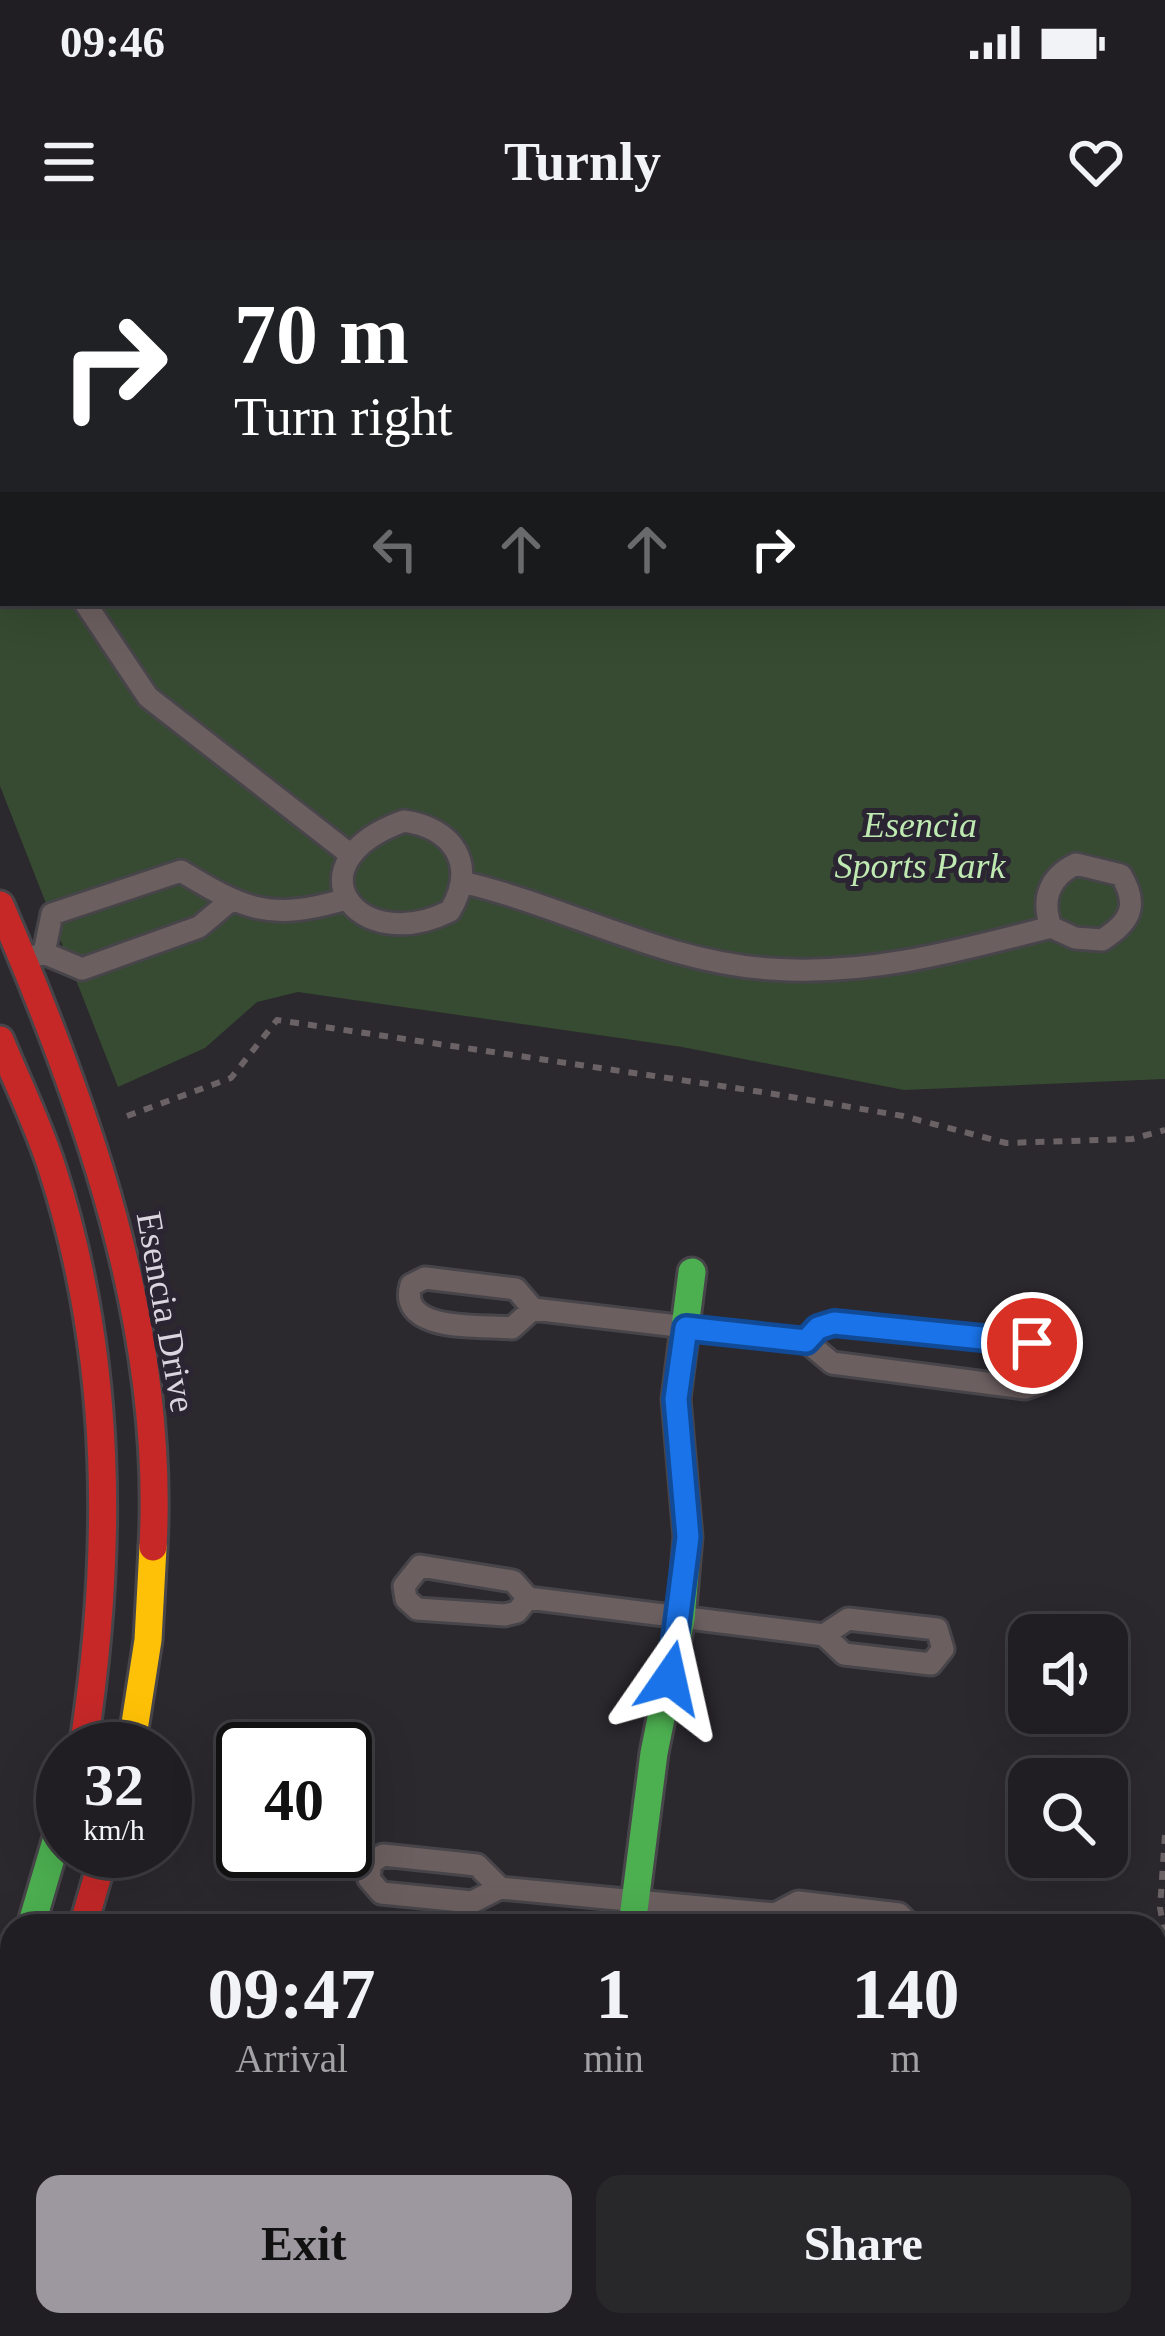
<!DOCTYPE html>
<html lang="en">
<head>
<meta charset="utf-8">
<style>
  :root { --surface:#201e22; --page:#28272a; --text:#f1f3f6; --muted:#a2a2a5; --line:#3d3c40; --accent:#9d98a0 }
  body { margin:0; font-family:Georgia,serif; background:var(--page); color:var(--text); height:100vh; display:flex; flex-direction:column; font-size:45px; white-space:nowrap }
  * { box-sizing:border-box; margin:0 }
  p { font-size:39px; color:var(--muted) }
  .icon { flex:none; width:66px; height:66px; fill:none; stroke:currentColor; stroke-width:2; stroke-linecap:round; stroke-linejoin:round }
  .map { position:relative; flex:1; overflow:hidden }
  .sheet { position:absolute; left:0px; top:1674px; width:1167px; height:423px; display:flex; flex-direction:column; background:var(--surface); border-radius:36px 36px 0 0; box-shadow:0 12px 48px #0002,0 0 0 3px var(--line) }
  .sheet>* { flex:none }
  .hud { position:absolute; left:0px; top:0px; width:1167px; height:366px; box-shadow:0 12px 48px #0002,0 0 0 3px var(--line); background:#202124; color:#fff; overflow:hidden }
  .tools { position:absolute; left:1008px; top:1374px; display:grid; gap:24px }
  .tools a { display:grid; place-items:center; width:120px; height:120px; border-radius:24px; background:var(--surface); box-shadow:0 12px 48px #0002,0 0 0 3px var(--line); font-size:60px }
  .speed { position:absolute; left:36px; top:1482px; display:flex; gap:24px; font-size:60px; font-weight:700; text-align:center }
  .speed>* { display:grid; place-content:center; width:156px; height:156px; border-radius:50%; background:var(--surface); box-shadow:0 12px 48px #0002,0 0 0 3px var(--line); line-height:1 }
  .speed small { font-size:30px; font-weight:400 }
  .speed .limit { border:6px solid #111; border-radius:18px; background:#fff; color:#111 }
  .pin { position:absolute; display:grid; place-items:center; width:102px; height:102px; color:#fff; margin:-51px; border:6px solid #fff; border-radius:50%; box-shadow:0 3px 12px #0007 }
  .me { position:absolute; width:132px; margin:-66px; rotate:11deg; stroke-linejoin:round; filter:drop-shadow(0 0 9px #0008) }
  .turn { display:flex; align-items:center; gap:42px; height:252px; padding:0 36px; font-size:54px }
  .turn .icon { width:156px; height:156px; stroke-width:2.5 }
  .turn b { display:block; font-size:84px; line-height:102px }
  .lanes { display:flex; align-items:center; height:114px; padding:0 36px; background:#0003; justify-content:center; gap:60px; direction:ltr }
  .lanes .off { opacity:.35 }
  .eta { display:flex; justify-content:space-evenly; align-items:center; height:204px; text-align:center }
  .eta b { font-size:72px; font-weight:600; line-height:84px }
  .action { display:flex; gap:24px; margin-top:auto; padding:24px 36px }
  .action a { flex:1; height:138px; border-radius:24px; background:var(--accent); color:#111; font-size:48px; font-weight:600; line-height:138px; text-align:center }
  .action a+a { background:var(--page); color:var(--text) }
  .status { display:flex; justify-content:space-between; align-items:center; height:84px; padding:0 60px; background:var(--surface); direction:ltr }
  .status svg { height:33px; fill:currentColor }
  header { display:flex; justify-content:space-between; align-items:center; height:156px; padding:0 36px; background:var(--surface); font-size:54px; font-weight:600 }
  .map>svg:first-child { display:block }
  .green { fill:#364b31; fill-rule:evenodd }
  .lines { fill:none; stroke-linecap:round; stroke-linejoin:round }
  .lane-casing { stroke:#474549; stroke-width:27 }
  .street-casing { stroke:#474549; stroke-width:45 }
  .fast-casing { stroke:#474549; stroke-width:33 }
  .slow-casing { stroke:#474549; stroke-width:33 }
  .jam-casing { stroke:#474549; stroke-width:33 }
  .path { stroke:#6a6264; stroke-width:6; stroke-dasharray:9 9; stroke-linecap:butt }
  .lane { stroke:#6c5f60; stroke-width:21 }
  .street { stroke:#6c5f60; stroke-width:39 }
  .fast { stroke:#4caf50; stroke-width:27 }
  .slow { stroke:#ffc107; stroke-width:27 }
  .jam { stroke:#c62828; stroke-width:27 }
  .route-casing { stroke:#114b97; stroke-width:30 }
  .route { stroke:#1a73e8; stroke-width:21 }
  .labels { text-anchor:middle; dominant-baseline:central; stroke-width:10; stroke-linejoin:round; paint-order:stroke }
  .park-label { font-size:36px; font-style:italic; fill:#bfeab1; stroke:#2b2432 }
  .street-label { font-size:36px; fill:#dad5de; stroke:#2b2432 }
</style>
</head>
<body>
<div class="status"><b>09:46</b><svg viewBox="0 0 49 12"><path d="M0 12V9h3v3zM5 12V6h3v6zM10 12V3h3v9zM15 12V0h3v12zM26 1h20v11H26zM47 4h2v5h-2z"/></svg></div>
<header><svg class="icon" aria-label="menu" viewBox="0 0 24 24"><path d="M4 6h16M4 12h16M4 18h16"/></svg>Turnly<svg class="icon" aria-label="heart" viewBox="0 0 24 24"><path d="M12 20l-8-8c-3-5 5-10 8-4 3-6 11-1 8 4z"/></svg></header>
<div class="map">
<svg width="1165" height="2096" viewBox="0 0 1165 2096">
  <rect width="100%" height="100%" fill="#2b282e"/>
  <path class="green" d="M0,0H1165V839L904,850L682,807L298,752L257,762L205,808L118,847L0,546ZM3,3H1164V363H3Z"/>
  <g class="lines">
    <defs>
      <path id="lane" d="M0,15L1,0
        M0,119L3,135
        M85,363L148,457L351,615
        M404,581C453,588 478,624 450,671C356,718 287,623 404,581Z
        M462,642C565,666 665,723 771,729C868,736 958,711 1051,687L1075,698L1102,700C1131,682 1139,665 1121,635L1076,624C1049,637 1041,659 1051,687
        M44,713L52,674L181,631C245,670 270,681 343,660
        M35,716L44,713L82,729L199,687L230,661
        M533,1069L512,1088C481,1085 397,1093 411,1045L425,1038L516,1049L533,1069L806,1101L832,1123L1025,1148L1039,1143L1048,1129L1044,1110L1032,1104L834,1083L818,1088L806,1101
        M528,1358L517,1372L505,1375L417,1369L406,1359L404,1346L420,1326L513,1341L528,1358L824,1395L844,1414L931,1424L943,1409L937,1389L848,1379L824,1395
        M500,1648L472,1662L381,1653L369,1639L371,1623L383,1615L477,1625L500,1648L775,1674L798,1662L899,1674L911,1686
        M188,2085L207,2096
        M587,2085L631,2096"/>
      <path id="street" d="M581,2096L584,2085"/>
      <path id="fast" d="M31,1686L63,1577
        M632,1686L654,1513L681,1379L688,1297L676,1159L692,1032
        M0,1786L12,1749
        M0,1939L12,1904"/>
      <path id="slow" d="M131,1509L148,1400L153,1307"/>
      <path id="jam" d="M0,665C86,865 165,1085 153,1307
        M0,800C17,842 38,884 52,928C113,1117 113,1314 83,1509
        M83,1686L105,1611"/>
    </defs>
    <use href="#lane" class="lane-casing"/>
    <use href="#street" class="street-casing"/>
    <use href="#fast" class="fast-casing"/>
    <use href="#slow" class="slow-casing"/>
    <use href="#jam" class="jam-casing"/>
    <path class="path" d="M127,876L231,838L277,780L762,852L903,876L1006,903L1132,899L1165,890
      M1165,1595L1160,1668L1165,1693
      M1155,1885L1165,1865
      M1080,2096L1081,2085"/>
    <use href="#lane" class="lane"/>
    <use href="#street" class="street"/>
    <use href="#fast" class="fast"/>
    <use href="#slow" class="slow"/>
    <use href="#jam" class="jam"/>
  </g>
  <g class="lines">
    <defs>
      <path id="route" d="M670,1438L688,1297L676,1159L686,1088L806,1101L818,1088L834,1083L1032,1103"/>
    </defs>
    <use href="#route" class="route-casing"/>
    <use href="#route" class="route"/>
  </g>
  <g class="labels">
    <g class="park-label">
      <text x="920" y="585">Esencia<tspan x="920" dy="41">Sports Park</tspan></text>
    </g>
    <g class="street-label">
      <text transform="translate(166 1072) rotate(80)">Esencia Drive</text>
    </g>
  </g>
</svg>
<div class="tools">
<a><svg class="icon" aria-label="sound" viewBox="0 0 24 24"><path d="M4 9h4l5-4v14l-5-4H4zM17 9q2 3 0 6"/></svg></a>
<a><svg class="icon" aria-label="search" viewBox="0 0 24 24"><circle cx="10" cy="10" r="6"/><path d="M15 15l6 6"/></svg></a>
</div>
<div class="speed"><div>32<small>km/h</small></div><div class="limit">40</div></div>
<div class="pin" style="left:1032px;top:1103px;background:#d93025"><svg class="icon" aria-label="arrive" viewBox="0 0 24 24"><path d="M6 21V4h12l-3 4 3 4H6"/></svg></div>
<svg class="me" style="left:670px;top:1438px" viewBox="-20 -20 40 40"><path d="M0-17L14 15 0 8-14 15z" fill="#1a73e8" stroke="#fff" stroke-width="4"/></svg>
<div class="hud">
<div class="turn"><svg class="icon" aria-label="right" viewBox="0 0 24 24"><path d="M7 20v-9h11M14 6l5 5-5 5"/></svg><div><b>70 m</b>Turn right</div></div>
<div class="lanes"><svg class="icon off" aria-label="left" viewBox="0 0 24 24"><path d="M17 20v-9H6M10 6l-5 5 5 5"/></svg><svg class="icon off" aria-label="ahead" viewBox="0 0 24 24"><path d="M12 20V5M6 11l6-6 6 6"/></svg><svg class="icon off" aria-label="ahead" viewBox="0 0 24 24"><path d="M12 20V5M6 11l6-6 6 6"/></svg><svg class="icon" aria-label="right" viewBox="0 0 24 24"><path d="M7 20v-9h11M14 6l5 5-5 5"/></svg></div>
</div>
<section class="sheet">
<div class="eta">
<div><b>09:47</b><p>Arrival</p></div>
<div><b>1</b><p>min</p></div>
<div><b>140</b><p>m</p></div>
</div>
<div class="action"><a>Exit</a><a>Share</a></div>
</section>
</div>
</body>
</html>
